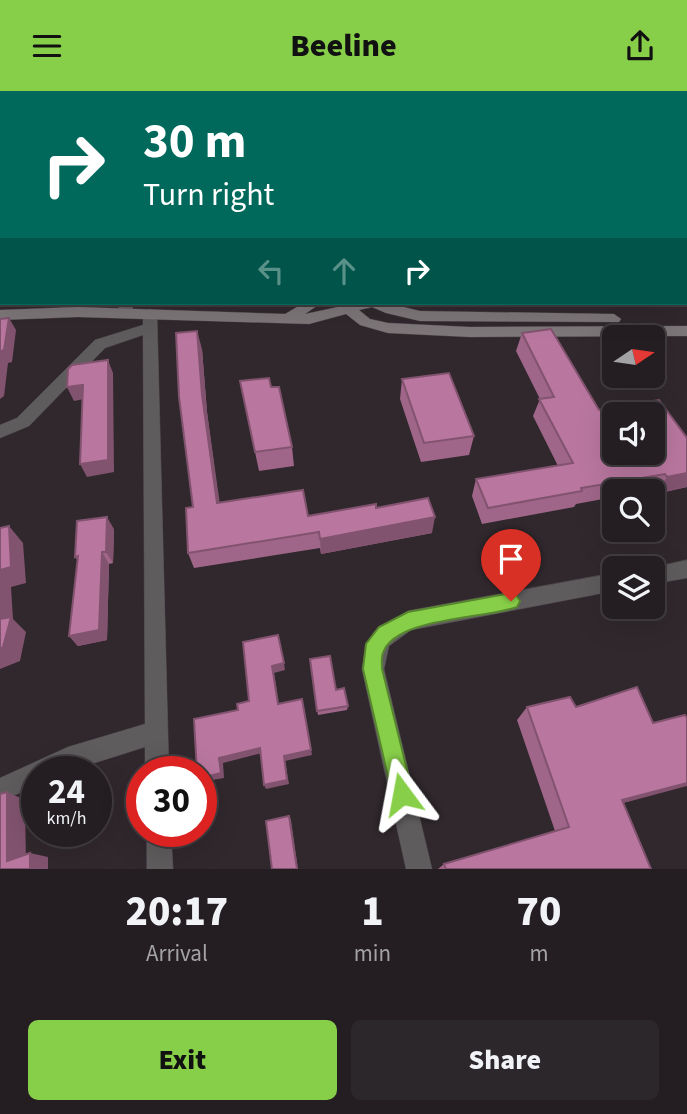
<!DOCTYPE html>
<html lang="en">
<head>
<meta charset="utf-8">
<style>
  :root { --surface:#241e22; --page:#2c272a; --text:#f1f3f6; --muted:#a3a2a5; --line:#413c40; --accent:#88cf49 }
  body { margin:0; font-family:"Source Sans 3",sans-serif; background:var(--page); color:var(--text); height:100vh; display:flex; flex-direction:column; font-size:26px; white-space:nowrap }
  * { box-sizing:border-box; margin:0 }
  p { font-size:23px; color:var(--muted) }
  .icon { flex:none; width:38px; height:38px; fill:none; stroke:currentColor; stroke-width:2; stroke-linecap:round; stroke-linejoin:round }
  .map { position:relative; height:778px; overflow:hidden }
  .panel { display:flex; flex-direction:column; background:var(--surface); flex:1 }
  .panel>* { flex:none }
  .guide { position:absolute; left:0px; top:0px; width:688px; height:214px; box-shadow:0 7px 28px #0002,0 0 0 2px var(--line); background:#00695c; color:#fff; overflow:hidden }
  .needle { width:46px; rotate:77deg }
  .tools { position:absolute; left:602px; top:234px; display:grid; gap:14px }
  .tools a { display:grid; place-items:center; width:63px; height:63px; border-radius:10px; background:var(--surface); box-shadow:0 7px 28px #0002,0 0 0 2px var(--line); font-size:35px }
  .speed { position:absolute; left:21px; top:665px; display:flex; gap:14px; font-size:35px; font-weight:700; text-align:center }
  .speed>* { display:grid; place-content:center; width:91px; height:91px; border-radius:50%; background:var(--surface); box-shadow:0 7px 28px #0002,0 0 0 2px var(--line); line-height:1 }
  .speed small { font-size:18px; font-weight:400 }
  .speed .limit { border:10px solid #d22; background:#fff; color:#111 }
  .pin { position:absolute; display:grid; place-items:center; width:60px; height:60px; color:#fff; margin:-72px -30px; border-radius:50% 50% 50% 0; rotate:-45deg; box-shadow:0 0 7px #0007 }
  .pin .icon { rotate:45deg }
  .me { position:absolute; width:77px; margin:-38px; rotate:347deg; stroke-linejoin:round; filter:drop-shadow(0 0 5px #0008) }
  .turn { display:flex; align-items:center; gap:24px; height:147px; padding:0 28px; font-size:32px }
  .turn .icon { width:91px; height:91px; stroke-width:2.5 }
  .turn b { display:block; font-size:49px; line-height:60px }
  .lanes { display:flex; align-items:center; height:66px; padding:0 28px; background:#0003; justify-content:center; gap:35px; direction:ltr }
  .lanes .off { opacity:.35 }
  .eta { display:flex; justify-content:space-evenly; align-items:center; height:119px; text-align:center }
  .eta b { font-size:42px; font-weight:800; line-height:49px }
  .action { display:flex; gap:14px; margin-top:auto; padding:14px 28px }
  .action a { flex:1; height:80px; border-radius:10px; background:var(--accent); color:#111; font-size:28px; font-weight:800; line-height:80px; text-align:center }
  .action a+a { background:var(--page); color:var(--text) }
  header { display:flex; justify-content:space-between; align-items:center; height:91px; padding:0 28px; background:var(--accent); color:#111; font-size:32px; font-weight:800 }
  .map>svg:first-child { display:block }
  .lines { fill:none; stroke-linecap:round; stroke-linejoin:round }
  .street-casing { stroke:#4c4449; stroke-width:1 }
  .secondary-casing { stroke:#4c4449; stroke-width:1 }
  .street { fill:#5f5c5e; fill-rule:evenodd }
  .secondary { fill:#7d777a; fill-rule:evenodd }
  .wall { fill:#9f6689 }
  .shaded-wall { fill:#82536f }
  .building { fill:#b9779f; stroke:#82536f; stroke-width:2; fill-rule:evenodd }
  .route { fill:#88cf49; stroke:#58872f; stroke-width:2 }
</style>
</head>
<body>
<header><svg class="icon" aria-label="menu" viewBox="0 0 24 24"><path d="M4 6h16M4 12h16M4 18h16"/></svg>Beeline<svg class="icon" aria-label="share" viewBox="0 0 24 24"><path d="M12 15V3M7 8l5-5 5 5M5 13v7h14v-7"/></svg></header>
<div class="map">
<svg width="687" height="778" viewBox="0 0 687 778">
  <rect width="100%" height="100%" fill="#30282d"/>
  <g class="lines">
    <defs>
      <path id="street" d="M44,0H54L43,2Z
        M148,0H158L147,2Z
        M250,0H260V2H250Z
        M0,52H2V58H0Z
        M116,212H130L136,223L134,226H124Z
        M150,218L157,223L169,681H145V656L66,681H37V694L0,711V687L68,656L145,633L143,244L105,257L29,335L0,347V334L17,327L95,249L143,234V223Z
        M687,469V487L653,493V478H646Z
        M614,482V500L411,539L389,555L384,578L432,778H406L362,578L365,560L374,541L408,520Z
        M147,740H171L173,778H147Z"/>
      <path id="secondary" d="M363,0H373V2H363Z
        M304,212H321L305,223L338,216L335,212H387L420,220L614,223L621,228L619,231L420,230L386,222L372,216L359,219L370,228L388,232L470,236L687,235V245L470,246L388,242L360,234L346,223L309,233L78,226L0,229V219L78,216L285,223Z"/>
    </defs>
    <use href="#street" class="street-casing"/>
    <use href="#secondary" class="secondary-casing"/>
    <use href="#street" class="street"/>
    <use href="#secondary" class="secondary"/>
  </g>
  <path class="wall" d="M522,242L599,319L687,347V396L656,403L653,399L643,401H614V406L576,413L574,416L482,433L472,405L476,388L558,375L533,325L540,308L516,260Z
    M202,258L207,321L219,412L308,425L376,417L432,442L321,463L320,457L194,477L188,462L193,416Z
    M402,288L474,345L469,364L421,371L400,308Z
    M240,290L271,296L292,356L294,375L259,380Z
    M114,438L113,472L109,473L107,549L78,555L69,545L78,470L75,466Z
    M310,568L348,615L347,619L318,624Z
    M527,616L623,712L651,778H438L444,773L555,740L517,629Z"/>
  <path class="shaded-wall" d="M9,227L16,239L12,271L8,272L4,305L0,308V265Z
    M197,240L202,258L207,321L222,428L217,412L202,304Z
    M108,269L113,282L114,381L87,386L80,373Z
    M83,294L89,307L74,310L67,296Z
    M687,382V396L656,403L667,386Z
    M107,426L114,438L113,472L106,461Z
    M435,426L432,442L321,463L320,448Z
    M9,435L23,452L26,492L11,496L13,528L26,541L20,570L0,578V479Z
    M102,461L109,473L107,549L78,555L69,545Z
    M284,572L285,579L274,582L280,620L272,575Z
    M260,657L262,662L223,672L224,687L201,691V687L219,667Z
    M311,659L312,664L285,670L289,693L266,698L264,694L284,665Z
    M687,692V695L605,717L622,709Z
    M7,701L25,709L26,774L7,770Z
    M289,725L291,729L298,778H297Z
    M30,762L48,766V778H30Z"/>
  <path class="building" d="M76,0H113V2H76Z
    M388,0H415L417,2H392Z
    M2,114V128H0V119Z
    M2,145V159H0V151Z
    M9,227L4,259L1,260L0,265V228Z
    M551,238L599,319L659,309L687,347V382L667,386L665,383L581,397L582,400L488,417L476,388L573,372L539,308L554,306L522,242ZM614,324H653V362H614Z
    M197,240L202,304L217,412L303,399L308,425L376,413V417L428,407L435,426L320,448L319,441L188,462L186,417L193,416L179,306L176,242Z
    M108,269V369L80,373L83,294L67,296L68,278L72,274Z
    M449,282L474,345L424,352L402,288Z
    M269,287L271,296H279L292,356L255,361L240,290Z
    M107,426L106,461H102L99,539L69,545L78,465L75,466L77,430Z
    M9,435L11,476L0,479V437Z
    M11,526L3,556L0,558V528Z
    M278,544L284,572L272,575L278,613L302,608L311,659L284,665L287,689L264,694L260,657L219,667L221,682L201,687V681H197L194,628L238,619L237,613L249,610L243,551Z
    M330,565L336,599L344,597L348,615L317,620L310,568Z
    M637,596L653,632L685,624L687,627V692L622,709L651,778H446L444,773L569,736L527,616L570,606L576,616Z
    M7,701V770L30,762V778H0V703Z
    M289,725L297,778H272L266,730Z"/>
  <path class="route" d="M511,502L517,505L520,510L517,516C486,528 395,526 383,562C381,566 382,573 382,578L413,703L409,711L402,714L394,711L363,578L366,553L379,536L408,521Z"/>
</svg>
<div class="tools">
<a><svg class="needle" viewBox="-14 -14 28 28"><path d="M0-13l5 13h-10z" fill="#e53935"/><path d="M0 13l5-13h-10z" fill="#a3a2a5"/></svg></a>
<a><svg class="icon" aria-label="sound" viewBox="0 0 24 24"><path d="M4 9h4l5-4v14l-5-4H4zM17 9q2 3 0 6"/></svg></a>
<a><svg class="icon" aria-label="search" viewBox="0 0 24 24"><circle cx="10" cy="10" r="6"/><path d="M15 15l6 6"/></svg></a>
<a><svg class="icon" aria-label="layers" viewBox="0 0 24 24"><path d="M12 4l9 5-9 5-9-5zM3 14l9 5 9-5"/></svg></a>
</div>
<div class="speed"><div>24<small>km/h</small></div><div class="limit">30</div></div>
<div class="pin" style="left:511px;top:510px;background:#d93025"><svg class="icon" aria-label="arrive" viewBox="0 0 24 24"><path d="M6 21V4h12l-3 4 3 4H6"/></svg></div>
<svg class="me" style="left:402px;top:703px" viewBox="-20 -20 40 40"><path d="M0-17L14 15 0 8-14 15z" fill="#88cf49" stroke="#fff" stroke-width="4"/></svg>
<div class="guide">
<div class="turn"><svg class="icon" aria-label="right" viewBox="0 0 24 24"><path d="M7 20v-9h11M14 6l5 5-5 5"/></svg><div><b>30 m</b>Turn right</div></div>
<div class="lanes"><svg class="icon off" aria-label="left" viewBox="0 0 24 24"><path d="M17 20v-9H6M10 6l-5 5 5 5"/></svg><svg class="icon off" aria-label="ahead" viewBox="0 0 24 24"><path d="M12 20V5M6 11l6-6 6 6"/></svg><svg class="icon" aria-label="right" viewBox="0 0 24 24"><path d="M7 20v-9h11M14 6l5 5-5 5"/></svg></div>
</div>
</div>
<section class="panel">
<div class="eta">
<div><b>20:17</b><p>Arrival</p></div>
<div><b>1</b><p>min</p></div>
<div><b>70</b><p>m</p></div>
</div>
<div class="action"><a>Exit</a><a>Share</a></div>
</section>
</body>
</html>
